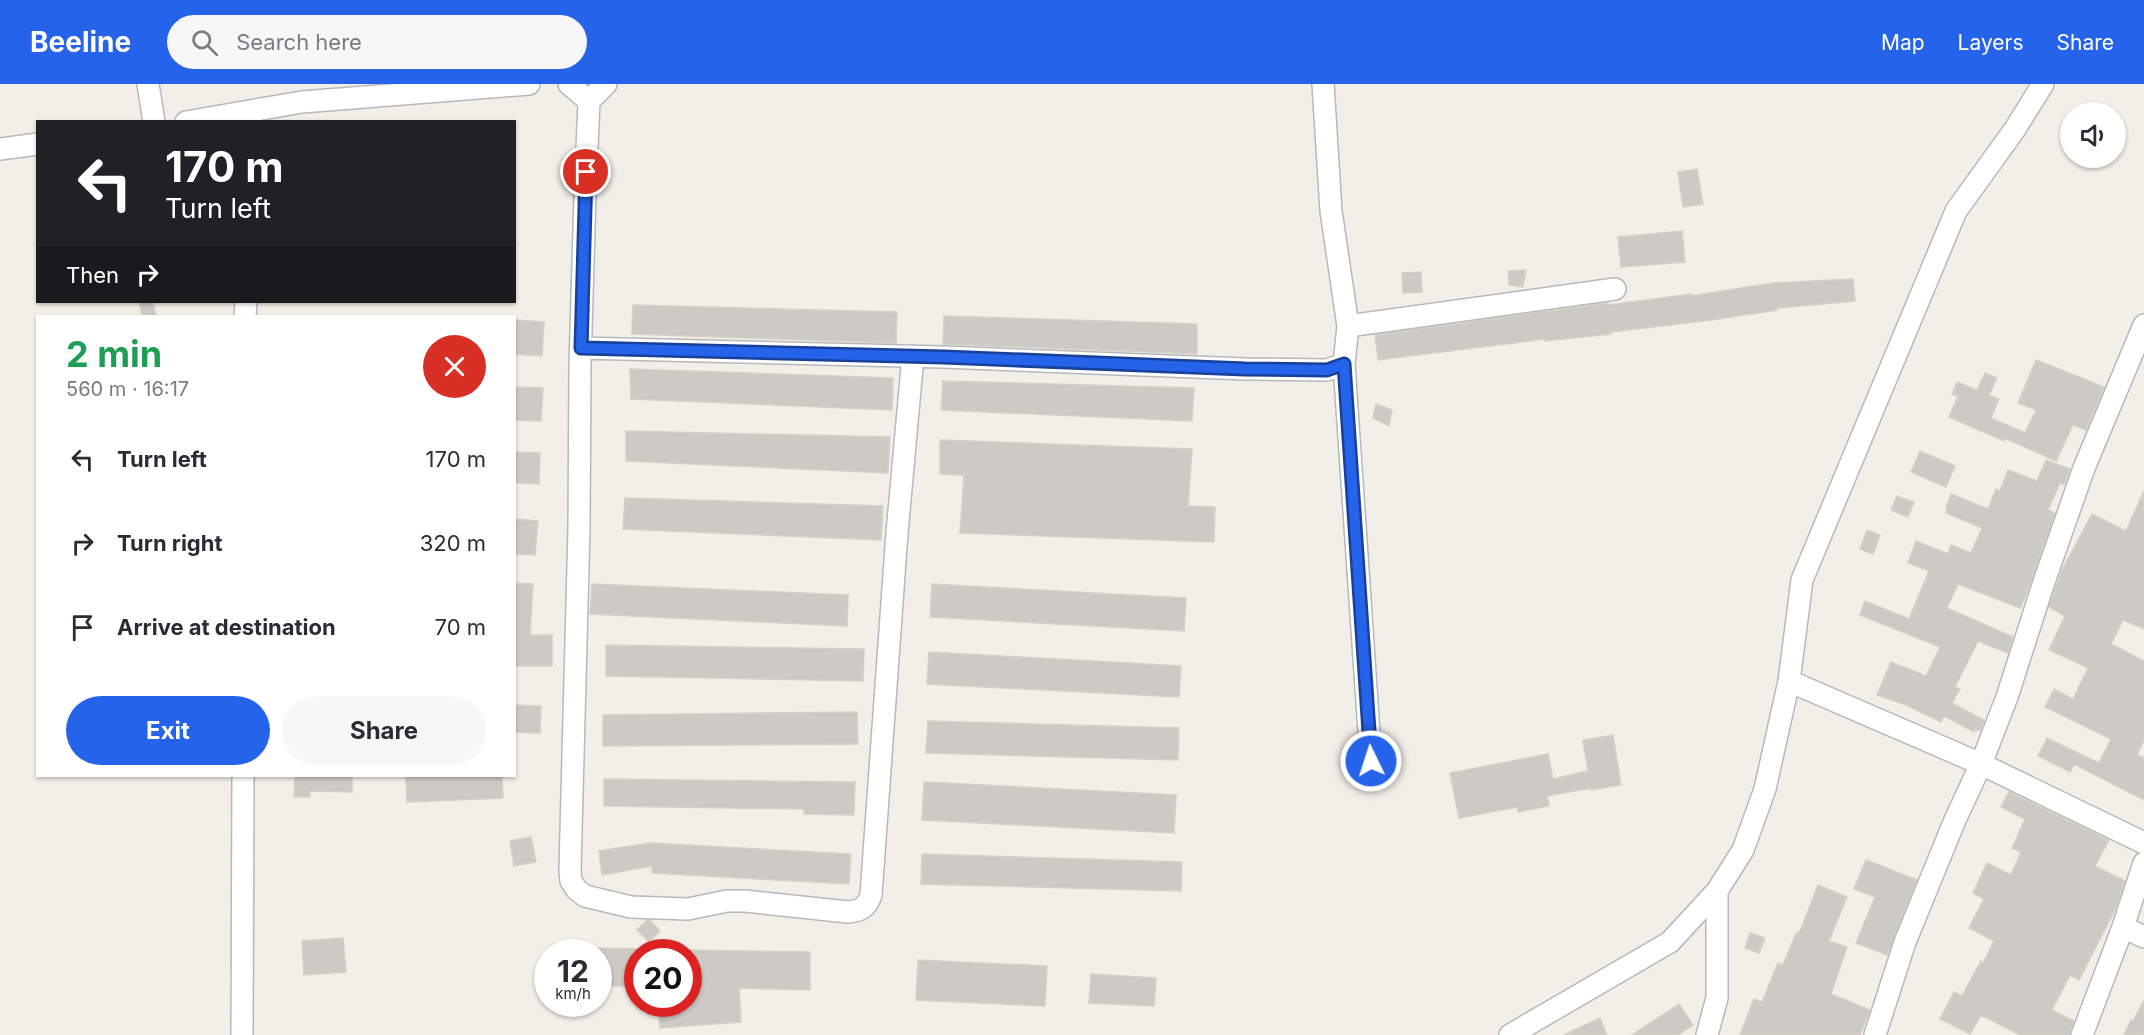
<!DOCTYPE html>
<html lang="en">
<head>
<meta charset="utf-8">
<style>
  :root { --surface:#fff; --page:#f7f7f7; --text:#2b2b33; --muted:#7c7c81; --accent:#2563eb }
  body { margin:0; font-family:Inter,sans-serif; background:var(--page); color:var(--text); height:100vh; display:flex; flex-direction:column; font-size:22px; white-space:nowrap }
  * { box-sizing:border-box; margin:0 }
  p { font-size:20px; color:var(--muted) }
  .icon { flex:none; width:33px; height:33px; fill:none; stroke:currentColor; stroke-width:2; stroke-linecap:round; stroke-linejoin:round }
  .map { position:relative; flex:1; overflow:hidden }
  .details { position:absolute; left:36px; top:231px; width:480px; height:462px; display:flex; flex-direction:column; background:var(--surface); border-radius:0px; box-shadow:0 2px 4px #0004 }
  .details>* { flex:none }
  .banner { position:absolute; left:36px; top:36px; width:480px; height:183px; border-radius:0px; box-shadow:0 2px 4px #0004; background:#202124; color:#fff; overflow:hidden }
  .controls { position:absolute; left:2060px; top:18px; display:grid; gap:12px }
  .controls a { display:grid; place-items:center; width:66px; height:66px; border-radius:50%; background:var(--surface); box-shadow:0 2px 4px #0004; font-size:30px }
  .speed { position:absolute; left:534px; top:855px; display:flex; gap:12px; font-size:30px; font-weight:700; text-align:center }
  .speed>* { display:grid; place-content:center; width:78px; height:78px; border-radius:50%; background:var(--surface); box-shadow:0 2px 4px #0004; line-height:1 }
  .speed small { font-size:15px; font-weight:400 }
  .speed .limit { border:9px solid #d22; background:#fff; color:#111 }
  .pin { position:absolute; display:grid; place-items:center; width:51px; height:51px; color:#fff; margin:-26px; border:3px solid #fff; border-radius:50%; box-shadow:0 2px 6px #0007 }
  .me { position:absolute; width:66px; margin:-33px; rotate:356deg; stroke-linejoin:round; filter:drop-shadow(0 0 4px #0008) }
  .turn { display:flex; align-items:center; gap:21px; height:126px; padding:0 30px; font-size:27px }
  .turn .icon { width:78px; height:78px; stroke-width:2.5 }
  .turn b { display:block; font-size:42px; line-height:51px }
  .then { display:flex; align-items:center; height:57px; padding:0 30px; background:#0003; gap:12px; font-size:22px }
  .round { display:grid; place-items:center; flex:none; width:63px; height:63px; border-radius:32px; background:var(--page) }
  .head { display:flex; align-items:center; justify-content:space-between; height:102px; padding:0 30px }
  h1 { font-size:36px; font-weight:700; line-height:45px; color:#1e9e55 }
  .action { display:flex; gap:12px; margin-top:auto; padding:12px 30px }
  .action a { flex:1; height:69px; border-radius:36px; background:var(--accent); color:#fff; font-size:24px; font-weight:700; line-height:69px; text-align:center }
  .action a+a { background:var(--page); color:var(--text) }
  ul { padding:0; list-style:none }
  li { display:flex; align-items:center; gap:18px; height:84px; padding:0 30px }
  li div { flex:1 }
  li b { display:block; font-size:22px }
  li em { font-style:normal }
  header { display:flex; align-items:center; gap:36px; box-sizing:border-box; height:84px; padding:0 30px; background:var(--accent); color:#fff }
  header strong { font-size:28px }
  nav { display:flex; gap:33px; margin-inline-start:auto; font-size:21px }
  .search { width:420px; height:54px; background:var(--page); display:flex; align-items:center; gap:15px; box-sizing:border-box; padding:0 21px; border-radius:33px; color:var(--muted); font-size:22px }
  .map>svg:first-child { display:block }
  .building { fill:#cccac5; stroke:#d6d1c6; stroke-width:1.5 }
  .lines { fill:none; stroke-linecap:round; stroke-linejoin:round }
  .minor-casing { stroke:#b5b8bc; stroke-width:24 }
  .minor { stroke:#fff; stroke-width:21 }
  .route-casing { stroke:#184099; stroke-width:15 }
  .route { stroke:#2563eb; stroke-width:10 }
</style>
</head>
<body>
<header>
<strong>Beeline</strong>
<div class="search"><svg class="icon" aria-label="search" viewBox="0 0 24 24"><circle cx="10" cy="10" r="6"/><path d="M15 15l6 6"/></svg>Search here</div>
<nav><a>Map</a><a>Layers</a><a>Share</a></nav>
</header>
<div class="map">
<svg width="2144" height="951" viewBox="0 0 2144 951">
  <rect width="100%" height="100%" fill="#f1efe8"/>
  <path class="building" d="M1697,85L1703,120L1683,123L1678,88Z
    M1682,147L1685,178L1621,183L1618,153Z
    M1526,186L1523,203L1509,201L1508,187Z
    M1421,188L1422,208L1403,209L1402,189Z
    M1853,195L1855,217L1777,224V226L1712,236L1611,248V250L1545,257V255L1378,276L1375,251L1608,219V221L1691,210V212L1772,199Z
    M139,218H153L156,232H142Z
    M633,221L897,228L896,259L632,250Z
    M944,232L1197,240V270L943,260Z
    M514,236L544,238L542,272L514,270Z
    M2036,276L2104,303L2086,346L2073,341L2056,377L2005,354L2004,357L1949,333L1958,312L1952,310L1957,298L1977,306L1985,289L1997,294L1989,311L1999,315L1991,334L2025,349L2036,326L2018,319Z
    M630,285L893,294L892,326L631,315Z
    M943,297L1194,304L1192,337L941,326Z
    M514,303L543,304L541,337L514,336Z
    M1376,320L1392,326L1389,342L1373,334Z
    M626,347L890,353L888,389L626,377Z
    M940,356L1192,365L1188,422L1215,423L1214,458L960,449L964,391L940,390Z
    M1920,367L1955,382L1946,403L1911,388Z
    M514,368L540,369L539,400L514,399Z
    M2046,376L2070,385L2064,401L2060,399L2048,426L2055,429L2025,514L2020,524L1958,500L1947,524L2013,553L2008,569L1978,557L1955,603L1960,605L1952,619L1984,636L1980,647L1975,645L1974,648L1944,632L1941,638L1906,621L1877,611L1891,578L1926,592L1940,563L1860,531L1865,517L1909,535L1929,487L1908,479L1916,457L1948,470L1951,461L1971,469L1982,444L1946,429L1947,424H1946L1951,410L1988,425L1996,405L2000,407L2008,386L2037,397Z
    M2144,407V545L2123,536L2111,560L2144,577V656L2137,671L2144,674V716L2074,680L2070,688L2038,672L2047,654L2099,679L2111,655L2045,623L2054,605L2073,615L2088,584L2049,566L2065,532L2049,523L2062,486L2092,430L2126,447Z
    M1897,412L1914,418L1908,433L1891,426Z
    M625,414L883,422L881,456L623,445Z
    M514,435L538,437L535,471L514,470Z
    M1867,446L1880,451L1873,470L1860,465Z
    M514,499L533,500L530,551H552V582H514Z
    M592,500L848,511L847,542L590,530Z
    M932,500L1186,514L1184,547L930,533Z
    M606,561L864,565L863,597L606,592Z
    M929,568L1181,582L1179,613L927,600Z
    M514,621L541,622L540,649L514,648Z
    M857,628L858,660L603,662V631Z
    M928,637L1179,644L1178,676L926,669Z
    M1613,651L1621,701L1591,706V704L1547,712L1549,722L1518,728L1517,723L1459,734L1450,689L1548,670L1553,695L1588,687L1583,656Z
    M295,692H352V708L310,707V713H294Z
    M406,692H502L503,714L407,718Z
    M604,695L855,698L854,731L804,730V725L604,722Z
    M924,698L1176,711L1174,749L922,736Z
    M2009,708L2109,756L2095,782L2125,797L2115,826L2079,896L2070,891L2052,926L2074,937L2070,951H2020L1981,931L1970,950L1940,935L1954,908L1962,912L1981,877L1983,879L1994,857L1969,844L1984,815L1973,809L1987,779L2011,791L2021,768L2012,764L2025,735L2001,723Z
    M531,753L536,778L514,782L510,757Z
    M650,759L851,770L849,800L652,789V782L602,791L599,767Z
    M922,770L1182,778L1181,807L921,800Z
    M1866,776L1917,796L1887,871L1856,859L1875,813L1854,805Z
    M1818,801L1847,813L1829,857L1847,863L1831,910L1870,926L1860,951H1740L1754,915L1762,918L1778,879L1783,881L1796,849L1798,850L1801,845Z
    M647,836H650L660,847L649,858L637,846Z
    M1750,849L1765,854L1759,869L1745,864Z
    M343,854L346,888L304,891L302,857Z
    M598,864L638,865V902H598Z
    M688,866L810,868V906L739,904L741,938L660,944L658,920H688Z
    M918,876L1047,882L1045,922L916,916Z
    M1091,890L1156,894L1154,922L1089,919Z
    M2144,916V951H2124L2131,936L2133,937Z
    M1679,920L1693,941L1678,951H1632Z
    M1600,934L1607,951H1564Z"/>
  <g class="lines">
    <defs>
      <path id="minor" d="M148,0L154,38
        M569,0L589,17
        M606,0L589,17L585,111L580,281L579,444L570,786L571,797L577,806L585,812L631,823L688,825L727,817H745L848,828C861,827 867,823 871,811L897,449L913,272
        M186,38L302,18L529,0
        M0,65L38,60
        M245,232L246,218
        M1348,242L1615,205
        M581,264L943,273L1245,285L1327,286L1344,280L1348,242L1331,127L1323,0
        M1344,280L1371,677
        M1789,597L1981,680L2144,759
        M2144,779L2123,843L2144,853
        M242,951L243,692
        M1510,951L1670,858L1717,807L1743,766L1765,705L1789,597L1802,496L1956,127L2015,45L2043,0
        M1707,951L1717,914V807
        M1875,951L1905,858L1955,736L1981,680L2007,613L2044,498L2084,384L2144,241
        M2082,951L2123,843"/>
    </defs>
    <use href="#minor" class="minor-casing"/>
    <use href="#minor" class="minor"/>
  </g>
  <g class="lines">
    <defs>
      <path id="route" d="M586,88L581,264L944,273L1245,285L1327,286L1344,280L1371,677"/>
    </defs>
    <use href="#route" class="route-casing"/>
    <use href="#route" class="route"/>
  </g>
</svg>
<div class="controls">
<a><svg class="icon" aria-label="sound" viewBox="0 0 24 24"><path d="M4 9h4l5-4v14l-5-4H4zM17 9q2 3 0 6"/></svg></a>
</div>
<div class="speed"><div>12<small>km/h</small></div><div class="limit">20</div></div>
<div class="pin" style="left:586px;top:88px;background:#d93025"><svg class="icon" aria-label="arrive" viewBox="0 0 24 24"><path d="M6 21V4h12l-3 4 3 4H6"/></svg></div>
<svg class="me" style="left:1371px;top:677px" viewBox="-20 -20 40 40"><circle r="17" fill="#2563eb" stroke="#fff" stroke-width="3"/><path d="M0-11L8 9 0 5-8 9z" fill="#fff"/></svg>
<div class="banner">
<div class="turn"><svg class="icon" aria-label="left" viewBox="0 0 24 24"><path d="M17 20v-9H6M10 6l-5 5 5 5"/></svg><div><b>170 m</b>Turn left</div></div>
<div class="then">Then<svg class="icon" aria-label="right" viewBox="0 0 24 24"><path d="M7 20v-9h11M14 6l5 5-5 5"/></svg></div>
</div>
<section class="details">
<div class="head"><div><h1>2 min</h1><p>560 m · 16:17</p></div><a class="round" style="background:#d93025;color:#fff"><svg class="icon" aria-label="close" viewBox="0 0 24 24"><path d="M6 6l12 12M18 6L6 18"/></svg></a></div>
<ul>
<li><svg class="icon" aria-label="left" viewBox="0 0 24 24"><path d="M17 20v-9H6M10 6l-5 5 5 5"/></svg><div><b>Turn left</b></div><em>170 m</em></li>
<li><svg class="icon" aria-label="right" viewBox="0 0 24 24"><path d="M7 20v-9h11M14 6l5 5-5 5"/></svg><div><b>Turn right</b></div><em>320 m</em></li>
<li><svg class="icon" aria-label="arrive" viewBox="0 0 24 24"><path d="M6 21V4h12l-3 4 3 4H6"/></svg><div><b>Arrive at destination</b></div><em>70 m</em></li>
</ul>
<div class="action"><a>Exit</a><a>Share</a></div>
</section>
</div>
</body>
</html>
